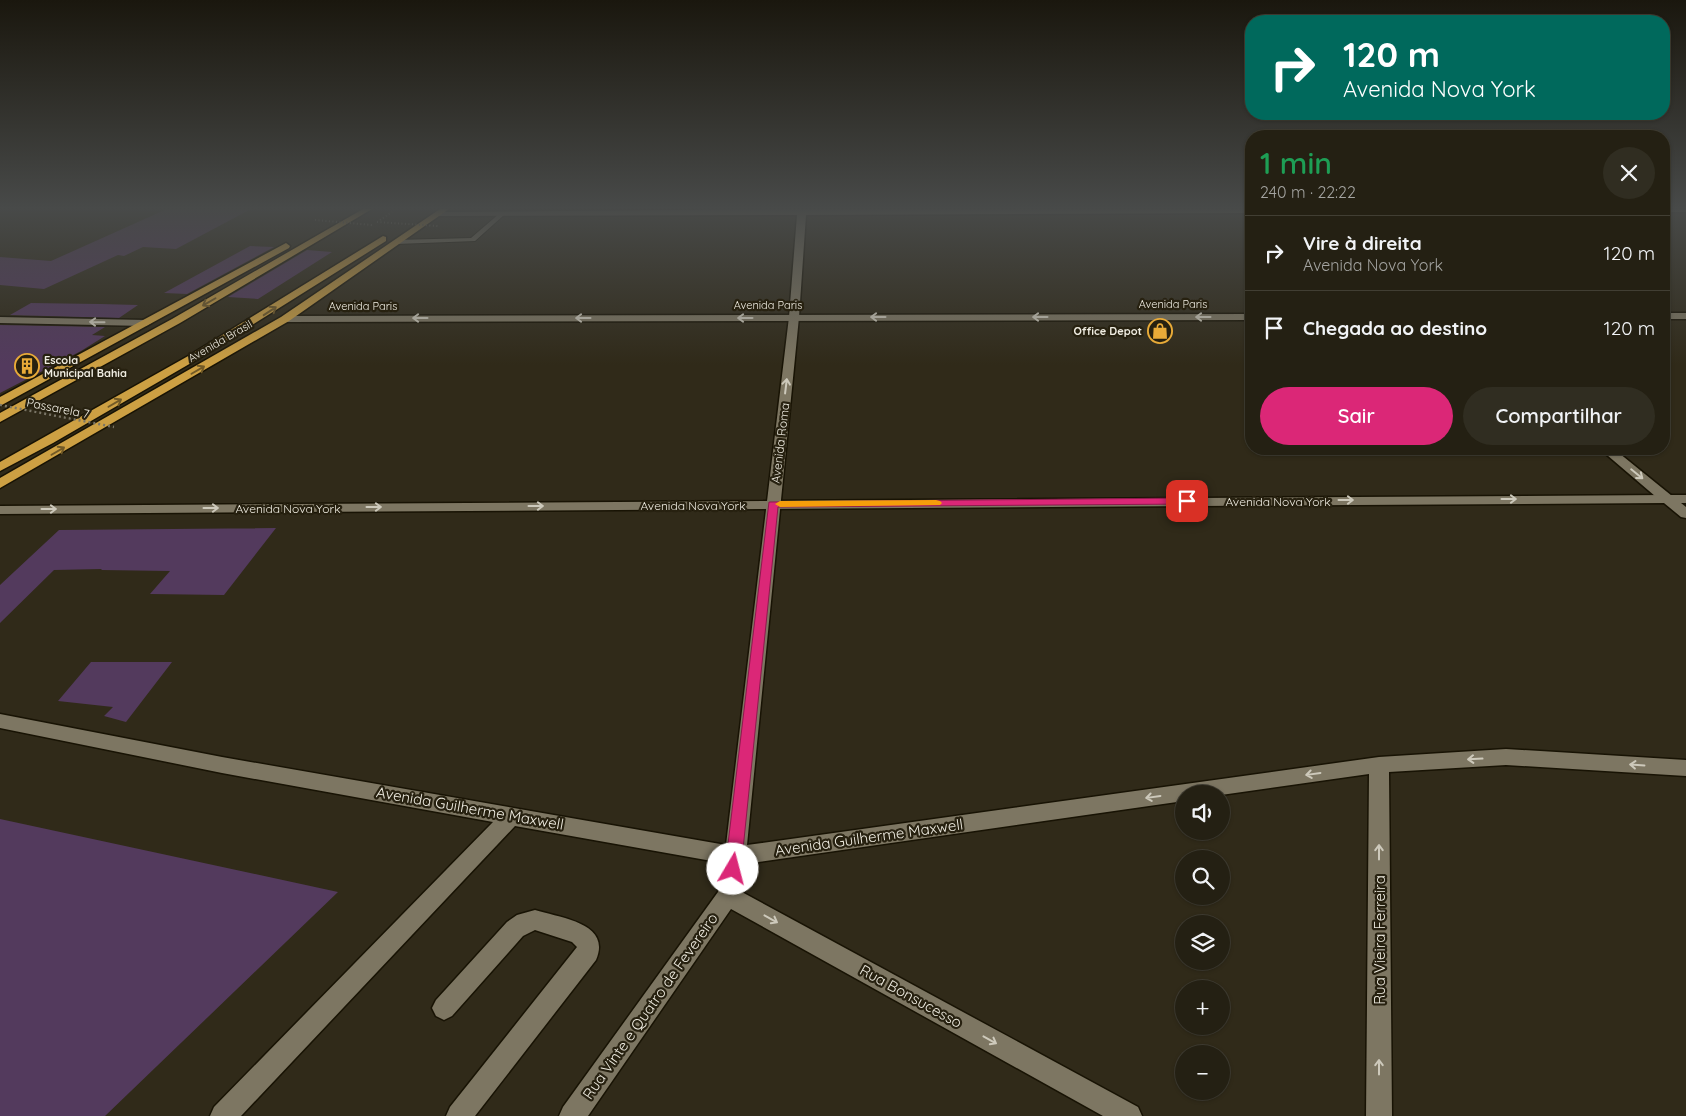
<!DOCTYPE html>
<html lang="pt">
<head>
<meta charset="utf-8">
<style>
  :root { --surface:#242013; --page:#302d21; --text:#f1f3f6; --muted:#a3a3a0; --line:#413e33; --accent:#db2777 }
  body { margin:0; font-family:Quicksand,sans-serif; background:var(--page); color:var(--text); height:100vh; display:flex; flex-direction:column; font-size:19px; white-space:nowrap }
  * { box-sizing:border-box; margin:0 }
  p { font-size:16px; color:var(--muted) }
  .icon { flex:none; width:28px; height:28px; fill:none; stroke:currentColor; stroke-width:2; stroke-linecap:round; stroke-linejoin:round }
  .map { position:relative; flex:1; overflow:hidden }
  .side { position:absolute; left:1245px; top:130px; width:425px; height:325px; display:flex; flex-direction:column; background:var(--surface); border-radius:20px; box-shadow:0 1px 4px #0004,0 0 0 1px var(--line) }
  .side>* { flex:none }
  .banner { position:absolute; left:1245px; top:15px; width:425px; height:105px; border-radius:20px; box-shadow:0 1px 4px #0004,0 0 0 1px var(--line); background:#00695c; color:#fff; overflow:hidden }
  .fabs { position:absolute; left:1175px; top:785px; display:grid; gap:10px }
  .fabs a { display:grid; place-items:center; width:55px; height:55px; border-radius:50%; background:var(--surface); box-shadow:0 1px 4px #0004,0 0 0 1px var(--line); font-size:25px }
  .pin { position:absolute; display:grid; place-items:center; width:42px; height:42px; color:#fff; margin:-21px; border-radius:10px; box-shadow:0 2px 8px #0006 }
  .me { position:absolute; width:55px; margin:-28px; rotate:8deg; stroke-linejoin:round; filter:drop-shadow(0 0 4px #0008) }
  .turn { display:flex; align-items:center; gap:18px; height:105px; padding:0 15px; font-size:22px }
  .turn .icon { width:65px; height:65px; stroke-width:2.5 }
  .turn b { display:block; font-size:35px; line-height:42px }
  .round { display:grid; place-items:center; flex:none; width:52px; height:52px; border-radius:26px; background:var(--page) }
  .summary { display:flex; align-items:center; justify-content:space-between; height:85px; padding:0 15px }
  h1 { font-size:30px; font-weight:600; line-height:38px; color:#1e9e55 }
  .button { display:flex; gap:10px; margin-top:auto; padding:10px 15px }
  .button a { flex:1; height:58px; border-radius:30px; background:var(--accent); color:#fff; font-size:20px; font-weight:600; line-height:58px; text-align:center }
  .button a+a { background:var(--page); color:var(--text) }
  ul { padding:0; list-style:none }
  li { display:flex; align-items:center; gap:15px; height:75px; padding:0 15px; border-top:1px solid var(--line) }
  li div { flex:1 }
  li b { display:block; font-size:19px }
  li em { font-style:normal }
  .map>svg:first-child { display:block }
  .building { fill:#533a5d }
  .lines { fill:none; stroke-linecap:round; stroke-linejoin:round }
  .lane-casing { stroke:#181304; stroke-width:2 }
  .street-casing { stroke:#181304; stroke-width:3 }
  .secondary-casing { stroke:#181304; stroke-width:3 }
  .highway-casing { stroke:#181304; stroke-width:3 }
  .path { stroke:#7a7566; stroke-width:2; stroke-dasharray:1 2.5; stroke-linecap:butt }
  .lane { fill:#7d7662; fill-rule:evenodd }
  .street { fill:#7d7662; fill-rule:evenodd }
  .secondary { fill:#7d7662; fill-rule:evenodd }
  .highway { fill:#cda043; fill-rule:evenodd }
  .path-bridge-far1 { stroke:#7a7566; stroke-width:2; stroke-dasharray:1 2.5; stroke-linecap:butt }
  .path-bridge { stroke:#7a7566; stroke-width:2.5; stroke-dasharray:2 3; stroke-linecap:butt }
  .oneway { stroke:#725a27 }
  .oneway2 { stroke:#cdc9bb }
  .route { fill:#db2777; stroke:#8e194d }
  .slow { fill:#f59e0b }
  .labels { text-anchor:middle; dominant-baseline:central; stroke-width:4.5; stroke-linejoin:round; paint-order:stroke }
  .far-street-label { font-size:11px; fill:#efece1; stroke:#272110 }
  .far-poi-label { font-size:11px; font-weight:bold; fill:#efece1; stroke:#272110; text-anchor:end }
  .street-label { font-size:12px; fill:#efece1; stroke:#272110 }
  .near-street-label { font-size:15px; fill:#efece1; stroke:#272110 }
</style>
</head>
<body>
<div class="map">
<svg width="1686" height="1116" viewBox="0 0 1686 1116">
  <rect width="100%" height="100%" fill="#302a19"/>
  <path class="building" d="M167,209H251L176,249L143,247L124,256L118,255L44,289L0,285V257L51,261Z
    M250,246L274,247L187,294L164,293Z
    M307,250L332,252L258,299L228,297Z
    M31,303L100,304L138,305L119,318L10,315Z
    M0,325L105,327L92,335L105,336L81,351L0,393Z
    M276,528L224,595L150,594L170,571L101,570L102,569L54,570L0,623V585L59,530Z
    M91,662H172L126,722L104,716L113,707L58,701Z
    M0,819L338,892L105,1116H0Z"/>
  <g class="lines">
    <defs>
      <path id="lane" d="M500,213L505,214L475,241L396,244L393,242L396,240L471,238Z"/>
      <path id="street" d="M798,209H1251V213L806,215L799,317L747,845L1379,757L1506,749L1686,760V776L1506,765L1389,772L1392,1116H1366L1369,774L1221,795V794H1184V801L744,864L740,891L1138,1107L1142,1116H1103L731,909L588,1116H559L563,1107L718,892L723,863L515,826L241,1116H210L214,1107L493,822L222,773L0,728V714L222,757L726,845L789,317L797,215L437,216L433,214L437,212Z
        M1664,209H1686V212H1664Z
        M0,317L146,320L151,323L146,326L0,323Z
        M1600,449H1614L1672,496L1674,499L1672,502H1662Z
        M535,910C561,918 612,923 596,960L475,1116H446L450,1107L577,947L572,942L535,930L523,936L452,1016L444,1020L436,1016L432,1008L436,1000L507,922L517,915Z"/>
      <path id="secondary" d="M1664,313H1686V319H1664Z
        M1251,314V320L285,322L280,319L285,316Z
        M1666,495H1686V503H1681L1686,507V518L1681,517L1664,503L0,514V506Z"/>
      <path id="highway" d="M363,209H372L180,323L0,422V413L172,319Z
        M440,209H449L289,321L0,488V478L281,317Z
        M383,236L386,237V241L198,359L53,443L0,471V462L190,355Z
        M286,243L290,246L289,248L0,406V397Z"/>
    </defs>
    <use href="#lane" class="lane-casing"/>
    <use href="#street" class="street-casing"/>
    <use href="#secondary" class="secondary-casing"/>
    <use href="#highway" class="highway-casing"/>
    <path class="path" d="M380,220L392,212"/>
    <use href="#lane" class="lane"/>
    <use href="#street" class="street"/>
    <use href="#secondary" class="secondary"/>
    <use href="#highway" class="highway"/>
    <path class="path-bridge-far1" d="M315,220L372,225
      M377,222L438,226"/>
    <path class="path-bridge" d="M0,405L114,427"/>
  </g>
  <defs><path id="oneway-shaft" d="M-6 0H5M1.5-3L5.5 0L1.5 3" fill="none" stroke-width="1.6" stroke-linecap="round" stroke-linejoin="round" transform="scale(1.25)"/></defs>
  <g class="oneway">
    <use href="#oneway-shaft" transform="translate(209 302) rotate(150)"/>
    <use href="#oneway-shaft" transform="translate(270 311) rotate(-33)"/>
    <use href="#oneway-shaft" transform="translate(198 370) rotate(-30)"/>
    <use href="#oneway-shaft" transform="translate(115 403) rotate(-30)"/>
    <use href="#oneway-shaft" transform="translate(58 451) rotate(-30)"/>
  </g>
  <g class="oneway2">
    <use href="#oneway-shaft" transform="translate(878 317) rotate(180)"/>
    <use href="#oneway-shaft" transform="translate(1040 317) rotate(180)"/>
    <use href="#oneway-shaft" transform="translate(1203 317) rotate(180)"/>
    <use href="#oneway-shaft" transform="translate(420 318) rotate(180)"/>
    <use href="#oneway-shaft" transform="translate(583 318) rotate(180)"/>
    <use href="#oneway-shaft" transform="translate(745 318) rotate(180)"/>
    <use href="#oneway-shaft" transform="translate(97 322) rotate(-179)"/>
    <use href="#oneway-shaft" transform="translate(786 386) rotate(-83)"/>
    <use href="#oneway-shaft" transform="translate(1637 474) rotate(39)"/>
    <use href="#oneway-shaft" transform="translate(1509 499)"/>
    <use href="#oneway-shaft" transform="translate(1346 500)"/>
    <use href="#oneway-shaft" transform="translate(536 506)"/>
    <use href="#oneway-shaft" transform="translate(374 507)"/>
    <use href="#oneway-shaft" transform="translate(211 508)"/>
    <use href="#oneway-shaft" transform="translate(49 509)"/>
    <use href="#oneway-shaft" transform="translate(1475 759) rotate(177)"/>
    <use href="#oneway-shaft" transform="translate(1637 765) rotate(-176)"/>
    <use href="#oneway-shaft" transform="translate(1313 774) rotate(172)"/>
    <use href="#oneway-shaft" transform="translate(1153 797) rotate(172)"/>
    <use href="#oneway-shaft" transform="translate(1379 852) rotate(-90)"/>
    <use href="#oneway-shaft" transform="translate(771 919) rotate(29)"/>
    <use href="#oneway-shaft" transform="translate(990 1040) rotate(29)"/>
    <use href="#oneway-shaft" transform="translate(1379 1067) rotate(-90)"/>
  </g>
  <linearGradient id="sky" x2="0" y2="1"><stop stop-color="#1a170e"/><stop offset="0.57" stop-color="#484a49"/><stop offset="1" stop-color="#484a49" stop-opacity="0"/></linearGradient>
  <rect width="1686" height="365" fill="url(#sky)"/>
  <path class="route" d="M1187,498L1192,501L1191,504L778,507L741,869L739,874L733,876L727,874L725,869L769,502Z"/>
  <path class="slow" d="M936,500L940,501L942,503L940,505L780,507L775,504L780,501Z"/>
  <defs>
    <symbol id="shop-ring" viewBox="-11 -11 22 22"><circle r="9.5" fill="#272110" stroke="#e9ab38" stroke-width="1.5"/><path d="M-5-2.5h2.3a2.7 3.5 0 0 1 5.4 0H5L5.5 6h-11ZM-1.5-2.5h3a1.5 2.3 0 0 0-3 0Z" fill="#e9ab38"/></symbol>
    <symbol id="building-ring" viewBox="-11 -11 22 22"><circle r="9.5" fill="#272110" stroke="#e9ab38" stroke-width="1.5"/><path d="M-4-6H4V6H1V3H-1V6H-4ZM-2.5-4.3h1.7v1.8h-1.7ZM.8-4.3h1.7v1.8H.8ZM-2.5-1h1.7V.8h-1.7ZM.8-1h1.7V.8H.8Z" fill="#e9ab38"/></symbol>
  </defs>
  <g fill-rule="evenodd">
    <use href="#shop-ring" x="1146" y="317" width="28" height="28"/>
    <use href="#building-ring" x="13" y="352" width="28" height="28"/>
  </g>
  <g class="labels">
    <g class="far-street-label">
      <text x="1173" y="304">Avenida Paris</text>
      <text x="768" y="305">Avenida Paris</text>
      <text x="363" y="306">Avenida Paris</text>
      <text transform="translate(220 341) rotate(-30)">Avenida Brasil</text>
    </g>
    <g class="far-poi-label">
      <text x="1142" y="331">Office Depot</text>
      <text x="44" y="360" text-anchor="start">Escola<tspan x="44" dy="13">Municipal Bahia</tspan></text>
    </g>
    <g class="street-label">
      <text transform="translate(58 408) rotate(11)">Passarela 7</text>
      <text transform="translate(780 443) rotate(-83)">Avenida Roma</text>
      <text x="1278" y="501">Avenida Nova York</text>
      <text x="693" y="505">Avenida Nova York</text>
      <text x="288" y="508">Avenida Nova York</text>
    </g>
    <g class="near-street-label">
      <text transform="translate(470 808) rotate(10)">Avenida Guilherme Maxwell</text>
      <text transform="translate(869 837) rotate(-8)">Avenida Guilherme Maxwell</text>
      <text transform="translate(1379 940) rotate(-90)">Rua Vieira Ferreira</text>
      <text transform="translate(911 996) rotate(29)">Rua Bonsucesso</text>
      <text transform="translate(650 1006) rotate(-55)">Rua Vinte e Quatro de Fevereiro</text>
    </g>
  </g>
</svg>
<div class="fabs">
<a><svg class="icon" aria-label="sound" viewBox="0 0 24 24"><path d="M4 9h4l5-4v14l-5-4H4zM17 9q2 3 0 6"/></svg></a>
<a><svg class="icon" aria-label="search" viewBox="0 0 24 24"><circle cx="10" cy="10" r="6"/><path d="M15 15l6 6"/></svg></a>
<a><svg class="icon" aria-label="layers" viewBox="0 0 24 24"><path d="M12 4l9 5-9 5-9-5zM3 14l9 5 9-5"/></svg></a>
<a>+</a>
<a>−</a>
</div>
<div class="pin" style="left:1187px;top:501px;background:#d93025"><svg class="icon" aria-label="arrive" viewBox="0 0 24 24"><path d="M6 21V4h12l-3 4 3 4H6"/></svg></div>
<svg class="me" style="left:733px;top:869px" viewBox="-20 -20 40 40"><circle r="19" fill="#fff"/><path d="M0-13L10 11 0 6-10 11z" fill="#db2777"/></svg>
<div class="banner">
<div class="turn"><svg class="icon" aria-label="right" viewBox="0 0 24 24"><path d="M7 20v-9h11M14 6l5 5-5 5"/></svg><div><b>120 m</b>Avenida Nova York</div></div>
</div>
<section class="side">
<div class="summary"><div><h1>1 min</h1><p>240 m · 22:22</p></div><a class="round"><svg class="icon" aria-label="close" viewBox="0 0 24 24"><path d="M6 6l12 12M18 6L6 18"/></svg></a></div>
<ul>
<li><svg class="icon" aria-label="right" viewBox="0 0 24 24"><path d="M7 20v-9h11M14 6l5 5-5 5"/></svg><div><b>Vire à direita</b><p>Avenida Nova York</p></div><em>120 m</em></li>
<li><svg class="icon" aria-label="arrive" viewBox="0 0 24 24"><path d="M6 21V4h12l-3 4 3 4H6"/></svg><div><b>Chegada ao destino</b></div><em>120 m</em></li>
</ul>
<div class="button"><a>Sair</a><a>Compartilhar</a></div>
</section>
</div>
</body>
</html>
